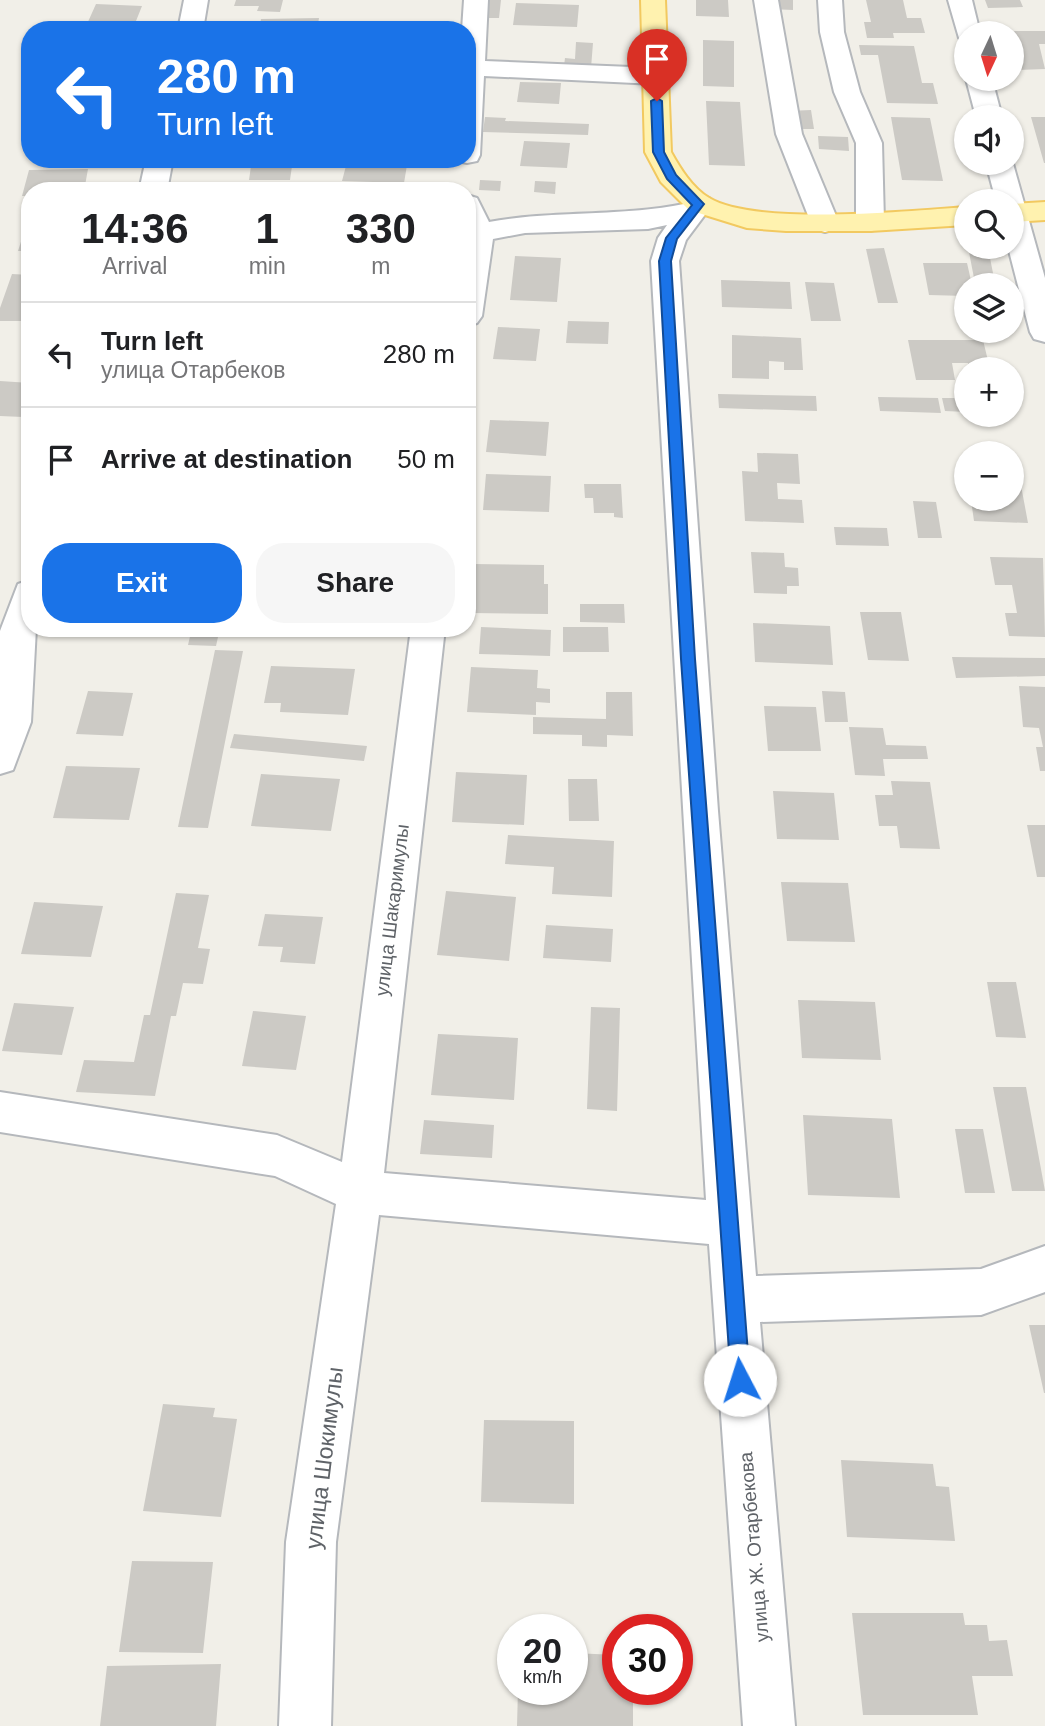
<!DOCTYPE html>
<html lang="en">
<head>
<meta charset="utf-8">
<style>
  :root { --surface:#fff; --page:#f6f6f6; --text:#202124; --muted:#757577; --line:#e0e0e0; --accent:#1a73e8 }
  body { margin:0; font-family:Arial,sans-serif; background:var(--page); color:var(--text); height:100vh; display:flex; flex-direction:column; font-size:26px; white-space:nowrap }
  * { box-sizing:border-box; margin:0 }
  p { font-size:23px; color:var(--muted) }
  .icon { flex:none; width:38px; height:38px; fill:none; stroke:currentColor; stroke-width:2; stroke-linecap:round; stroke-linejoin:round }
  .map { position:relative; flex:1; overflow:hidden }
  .panel { position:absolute; left:21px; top:182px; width:455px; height:455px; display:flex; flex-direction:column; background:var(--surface); border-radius:28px; box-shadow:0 2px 5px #0004 }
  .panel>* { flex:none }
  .hud { position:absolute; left:21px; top:21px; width:455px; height:147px; border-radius:28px; box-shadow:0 2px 5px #0004; background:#1a73e8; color:#fff; overflow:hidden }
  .needle { width:46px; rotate:184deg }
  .buttons { position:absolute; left:954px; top:21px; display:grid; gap:14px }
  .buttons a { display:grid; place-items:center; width:70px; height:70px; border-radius:50%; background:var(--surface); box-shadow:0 2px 5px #0004; font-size:35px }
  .speed { position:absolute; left:497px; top:1614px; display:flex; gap:14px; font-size:35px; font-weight:700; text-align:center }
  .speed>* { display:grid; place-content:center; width:91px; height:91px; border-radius:50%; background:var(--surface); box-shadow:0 2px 5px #0004; line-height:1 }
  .speed small { font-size:18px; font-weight:400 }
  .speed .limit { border:10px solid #d22; background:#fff; color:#111 }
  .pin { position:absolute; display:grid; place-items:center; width:60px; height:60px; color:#fff; margin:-72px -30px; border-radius:50% 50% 50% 0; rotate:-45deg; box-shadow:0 0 7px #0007 }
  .pin .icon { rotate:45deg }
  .me { position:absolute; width:77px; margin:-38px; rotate:355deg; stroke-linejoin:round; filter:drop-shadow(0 0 5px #0008) }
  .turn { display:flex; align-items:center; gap:24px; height:147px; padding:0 21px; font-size:32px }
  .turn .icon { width:91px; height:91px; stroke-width:2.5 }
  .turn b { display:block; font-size:49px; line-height:60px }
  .eta { display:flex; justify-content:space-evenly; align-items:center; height:119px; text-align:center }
  .eta b { font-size:42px; font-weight:800; line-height:49px }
  .primary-button { display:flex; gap:14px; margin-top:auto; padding:14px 21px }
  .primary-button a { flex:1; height:80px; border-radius:28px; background:var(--accent); color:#fff; font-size:28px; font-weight:800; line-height:80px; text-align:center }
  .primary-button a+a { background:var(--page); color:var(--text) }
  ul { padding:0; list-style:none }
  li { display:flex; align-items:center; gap:21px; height:105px; padding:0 21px; border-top:2px solid var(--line) }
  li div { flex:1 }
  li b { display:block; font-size:26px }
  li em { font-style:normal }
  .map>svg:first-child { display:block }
  .building { fill:#cccac5 }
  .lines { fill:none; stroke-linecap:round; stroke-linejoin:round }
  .minor-casing { stroke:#b5b8bc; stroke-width:4 }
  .major-casing { stroke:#f2c960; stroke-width:4 }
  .minor { fill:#fff; fill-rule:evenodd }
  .major { fill:#fff2af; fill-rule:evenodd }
  .route { fill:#1a73e8; stroke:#114b97; stroke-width:2 }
  .labels { text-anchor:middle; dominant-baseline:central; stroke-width:5; stroke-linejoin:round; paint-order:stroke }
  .street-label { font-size:19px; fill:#5f6368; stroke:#fff }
  .near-street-label { font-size:23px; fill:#5f6368; stroke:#fff }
</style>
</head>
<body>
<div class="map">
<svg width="1045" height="1726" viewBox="0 0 1045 1726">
  <rect width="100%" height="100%" fill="#f1efe8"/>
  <path class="building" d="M236,0H283L280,12L257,11L259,6H234Z
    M485,0H501L499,18H482Z
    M696,0H728L729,17L696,16Z
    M770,0H793V10L770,9Z
    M866,0H903L907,18H921L925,33H893L894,38H867L864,22H871Z
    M985,0H1020L1023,7L988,8Z
    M516,3L579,5L577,27L513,25Z
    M96,4L142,6L134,26L87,24Z
    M319,18L317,30H259L261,19Z
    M1012,31H1045V44H1039L1045,69L1018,70L1012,50Z
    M703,40L734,41V87L703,86Z
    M576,42L593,43L591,68L564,66L565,58L575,59Z
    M859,45L914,46L922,83H933L938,104L887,103L878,55H861Z
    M520,82L561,83L559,104L517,102Z
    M706,101L740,102L745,166L709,165Z
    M811,110L814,129H791L788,111Z
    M485,117L506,118L505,121L589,124L588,135L483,132Z
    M891,117L930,118L943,181L902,180Z
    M1031,117H1045V163H1044Z
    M818,136L848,137L849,151L819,149Z
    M524,141L570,143L567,168L520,166Z
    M252,159H293L290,180H249Z
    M357,159H408L404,183L342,181L347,162H357Z
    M88,169L84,191H30V196H22L29,170Z
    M480,180L501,181L500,191L479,190Z
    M535,181L556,182L555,194L534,192Z
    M293,186L292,191H252L253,187Z
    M27,223H30V251H18Z
    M968,247L988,248L994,278H974Z
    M884,248L898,303H878L866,249Z
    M515,256L561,258L557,302L510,300Z
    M923,263H967L972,285H966V296L929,295Z
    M12,274L30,275V321H0V308Z
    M721,280L790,282L792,309L722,307Z
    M805,282L834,283L841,321H811Z
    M568,321L609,322L608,344L566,343Z
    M498,327L540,329L536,361L493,359Z
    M732,335L801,338L803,370H784V362L769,361V379L732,378Z
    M908,340H983L990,369H969L968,363H952L955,380H916Z
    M0,381L30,383V398L23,417L0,416Z
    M718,394L816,396L817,411L719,408Z
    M878,397L938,398L941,413L880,411Z
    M942,398H966V412L945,411Z
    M490,420L549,422L546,456L486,452Z
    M757,453L798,454L800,484L777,483L778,499L802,500L804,523L745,521L742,471L758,472Z
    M1012,453H1015L1028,523L974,521L971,500L1012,499Z
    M486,474L551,476L549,512L483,510Z
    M584,484H621L623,518L614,517V513H594L593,498H585Z
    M913,501L936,502L942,538H918Z
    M834,527L887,528L889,546L836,545Z
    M751,552L784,553L785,567L798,568L799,586H787V594L754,593Z
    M990,557L1043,558L1045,637L1009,636L1005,613H1017L1012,585H995Z
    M473,564L544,565V584H548V614L471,613Z
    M580,604H624L625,623L580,622Z
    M860,612H901L909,661L868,660Z
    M753,623L830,626L833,665L755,662Z
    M481,627L551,630L550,656L479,654Z
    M563,627H608L609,652H563Z
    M192,628H220L216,646L188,645Z
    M215,650L243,651L208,828L178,827Z
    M952,657L1045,658V676L956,678Z
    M271,666L355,669L348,715L280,712L281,703H264Z
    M471,667L538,670L537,688L550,689V703L536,702V715L467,712Z
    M1019,686L1045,687V771H1040L1036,747H1043L1039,728L1023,727Z
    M88,691L133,693L123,736L76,734Z
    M822,691L845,692L848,722H825Z
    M606,692H632L633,736L607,735V747L582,746V735L533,734V717L606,719Z
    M764,706L816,707L821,751H768Z
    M849,727L883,728L886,745L926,746L928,759H883L885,776L855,775Z
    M234,734L367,746L364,761L230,748Z
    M66,766L140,768L129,820L53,818Z
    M456,772L527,775L524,825L452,822Z
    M261,774L340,779L331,831L251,826Z
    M568,779H597L599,821H569Z
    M891,781L930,782L940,849L900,848L897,826H879L875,795H893Z
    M773,791L834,793L839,840L777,839Z
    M1027,825H1045V877H1037Z
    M508,835L614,841L612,897L552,894L554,867L505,864Z
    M781,882L848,883L855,942L787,941Z
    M446,891L516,897L509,961L437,955Z
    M176,893L209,895L198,948L210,949L203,984L183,983L176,1016H171L155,1096L76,1092L84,1060L134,1062L144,1015H150Z
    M34,902L103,906L91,957L21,954Z
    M265,914L323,917L315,964L280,962L283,947L258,946Z
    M546,925L613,929L611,962L543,958Z
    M987,982H1016L1026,1038L996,1037Z
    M798,1000L875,1002L881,1060L802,1058Z
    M14,1003L74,1007L62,1055L2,1051Z
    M591,1007L620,1008L617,1111L587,1109Z
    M253,1011L306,1016L296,1070L242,1066Z
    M438,1034L518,1038L514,1100L431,1095Z
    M993,1087H1026L1045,1191H1012Z
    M803,1115L892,1119L900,1198L808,1195Z
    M424,1120L494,1125L492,1158L420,1154Z
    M955,1129H983L995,1193H965Z
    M1029,1325H1045V1393H1044Z
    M163,1404L215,1408L213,1417L237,1419L221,1517L143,1511Z
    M484,1420L574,1421V1504L481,1502Z
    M841,1460L933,1464L936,1486L949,1487L955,1541L847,1537Z
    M132,1561L213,1562L203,1653L119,1652Z
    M852,1613H963L965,1625H987L989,1641L1007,1640L1013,1676H972L978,1715H863Z
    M572,1653L618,1655V1689H633V1726H517L518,1689H572Z
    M221,1664L216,1726H100L107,1666Z"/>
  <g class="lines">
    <defs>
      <path id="minor" d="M184,0H208L203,30H178Z
        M464,0H488L485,61L656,68L665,71L669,76L665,81L656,84L484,76L480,155L477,161L467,163L457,161L467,159V30H462Z
        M754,0H778L802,134L839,223L835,229L825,232L815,229L811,223L776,134Z
        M818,0H842L844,32L860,92L882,143L884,222L880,228L870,231L860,228L856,222V143L834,92L820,32Z
        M948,0H972L980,33H966V40L959,38Z
        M966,79H992L1002,117H976Z
        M146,159H173L167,191H139Z
        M1012,160L1045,278V342L1034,339L1030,332L1008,247H1012V201H996L986,163H1012Z
        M467,195L477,198L489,222C554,210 619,217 684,204C691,195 698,195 709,198L713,204L686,240L679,261L718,811L756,1276L981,1269L1045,1246V1292L981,1315L760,1322L795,1726H743L709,1244L379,1215L336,1542L331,1726H279L286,1542L336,1204L275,1176L0,1132V1092L277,1135L342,1162L411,628H445L384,1173L706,1200L651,261L658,238L667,225L648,229L525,233L493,239L482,316L477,323L467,326Z
        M30,580V628H36L31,722L13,770L0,774V631L18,584Z"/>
      <path id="major" d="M641,0H665L671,152C680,168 692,188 709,198C755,226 909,211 966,207V225L870,231H786L747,228L689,210L661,182L645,152Z
        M1045,202V220L1012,222V204Z"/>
    </defs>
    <use href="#minor" class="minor-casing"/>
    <use href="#major" class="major-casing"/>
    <use href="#minor" class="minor"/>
    <use href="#major" class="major"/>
  </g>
  <path class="route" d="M657,98L662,101L664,152L676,175L704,204L677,239L671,261L695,659L750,1380L747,1387L740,1390L734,1387L731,1380L681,659L659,261L666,238L692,205L667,179L653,152L651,101Z"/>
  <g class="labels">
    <g class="street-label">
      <text transform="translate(392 910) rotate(-83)">улица Шакаримулы</text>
      <text transform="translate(754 1547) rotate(-95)">улица Ж. Отарбекова</text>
    </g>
    <g class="near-street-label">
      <text transform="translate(324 1458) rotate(-83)">улица Шокимулы</text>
    </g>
  </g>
</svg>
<div class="buttons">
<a><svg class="needle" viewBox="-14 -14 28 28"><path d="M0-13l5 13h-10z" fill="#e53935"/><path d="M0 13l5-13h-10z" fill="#757577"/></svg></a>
<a><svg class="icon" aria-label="sound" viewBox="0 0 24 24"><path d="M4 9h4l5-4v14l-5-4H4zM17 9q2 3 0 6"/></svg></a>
<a><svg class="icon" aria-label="search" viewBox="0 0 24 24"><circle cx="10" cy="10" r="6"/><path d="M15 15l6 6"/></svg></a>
<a><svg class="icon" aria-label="layers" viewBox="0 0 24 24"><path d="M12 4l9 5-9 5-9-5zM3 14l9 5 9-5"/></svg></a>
<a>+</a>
<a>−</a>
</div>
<div class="speed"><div>20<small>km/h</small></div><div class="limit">30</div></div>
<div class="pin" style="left:657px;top:101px;background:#d93025"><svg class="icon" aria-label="arrive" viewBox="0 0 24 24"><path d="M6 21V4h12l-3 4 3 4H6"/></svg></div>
<svg class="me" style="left:740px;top:1380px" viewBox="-20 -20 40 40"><circle r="19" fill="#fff"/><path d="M0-13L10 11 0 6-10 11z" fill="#1a73e8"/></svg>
<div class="hud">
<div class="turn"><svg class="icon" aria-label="left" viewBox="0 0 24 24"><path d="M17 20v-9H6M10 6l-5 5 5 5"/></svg><div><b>280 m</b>Turn left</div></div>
</div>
<section class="panel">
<div class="eta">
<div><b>14:36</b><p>Arrival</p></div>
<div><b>1</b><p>min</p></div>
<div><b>330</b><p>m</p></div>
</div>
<ul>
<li><svg class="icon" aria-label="left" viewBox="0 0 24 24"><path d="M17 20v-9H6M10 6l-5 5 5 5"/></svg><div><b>Turn left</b><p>улица Отарбеков</p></div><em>280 m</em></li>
<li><svg class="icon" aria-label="arrive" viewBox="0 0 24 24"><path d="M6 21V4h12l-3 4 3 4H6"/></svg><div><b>Arrive at destination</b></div><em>50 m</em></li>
</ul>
<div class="primary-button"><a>Exit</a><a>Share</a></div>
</section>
</div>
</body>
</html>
